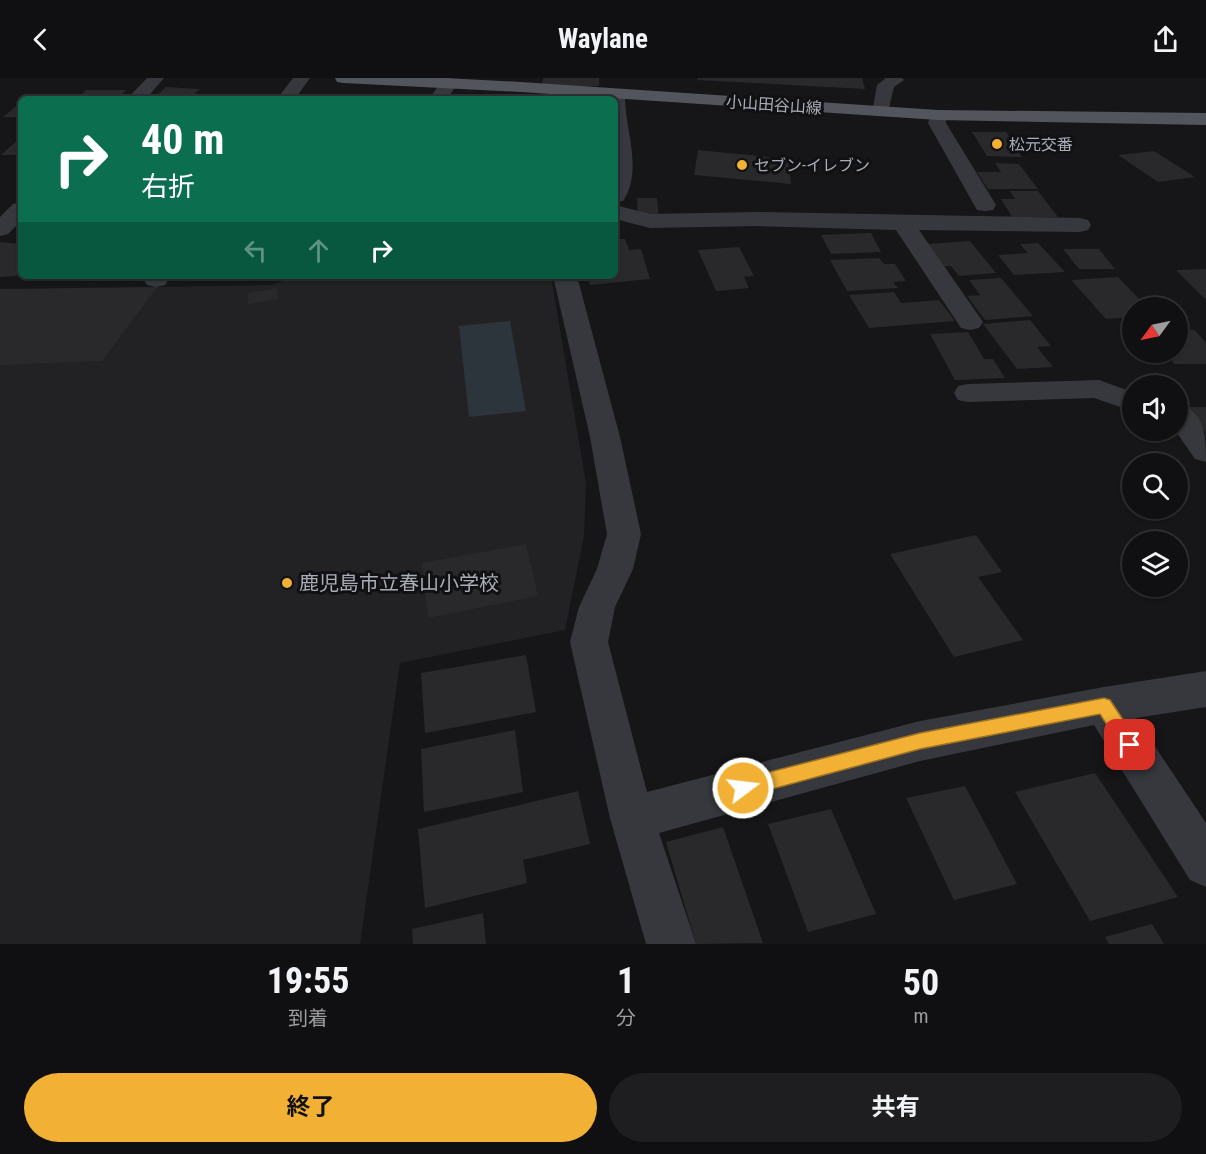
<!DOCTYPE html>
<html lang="ja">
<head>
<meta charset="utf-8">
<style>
  :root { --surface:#101012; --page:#1e1e20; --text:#f1f3f6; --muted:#9c9d9f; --line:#303032; --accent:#f2b134 }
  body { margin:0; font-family:"Roboto Condensed","Noto Sans JP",sans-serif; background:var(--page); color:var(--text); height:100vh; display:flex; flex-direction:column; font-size:22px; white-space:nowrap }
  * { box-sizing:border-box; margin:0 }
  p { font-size:20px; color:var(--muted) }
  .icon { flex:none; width:33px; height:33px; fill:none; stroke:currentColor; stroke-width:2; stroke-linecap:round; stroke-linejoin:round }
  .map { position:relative; height:866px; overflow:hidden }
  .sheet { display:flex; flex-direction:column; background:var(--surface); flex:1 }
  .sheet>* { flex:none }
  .hud { position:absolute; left:18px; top:18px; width:600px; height:183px; border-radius:9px; box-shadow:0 2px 4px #0004,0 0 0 2px var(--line); background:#0b6e4f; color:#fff; overflow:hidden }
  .needle { width:39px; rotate:237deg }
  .fabs { position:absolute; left:1122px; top:219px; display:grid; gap:12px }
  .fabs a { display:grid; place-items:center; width:66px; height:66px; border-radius:50%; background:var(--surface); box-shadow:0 2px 4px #0004,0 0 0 2px var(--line); font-size:30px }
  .pin { position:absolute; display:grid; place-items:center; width:51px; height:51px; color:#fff; margin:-26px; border-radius:12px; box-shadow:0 3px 9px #0006 }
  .me { position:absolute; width:66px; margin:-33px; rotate:75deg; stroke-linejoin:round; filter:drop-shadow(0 0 4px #0008) }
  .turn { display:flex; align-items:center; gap:21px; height:126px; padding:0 24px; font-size:27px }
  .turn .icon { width:78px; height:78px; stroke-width:2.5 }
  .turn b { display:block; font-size:42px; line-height:51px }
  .lanes { display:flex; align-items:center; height:57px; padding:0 24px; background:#0003; justify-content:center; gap:30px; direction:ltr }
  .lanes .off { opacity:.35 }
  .eta { display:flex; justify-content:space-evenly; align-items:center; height:102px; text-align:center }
  .eta b { font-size:36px; font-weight:700; line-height:42px }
  .cta { display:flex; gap:12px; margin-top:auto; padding:12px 24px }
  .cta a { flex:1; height:69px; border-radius:36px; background:var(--accent); color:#111; font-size:24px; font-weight:700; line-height:69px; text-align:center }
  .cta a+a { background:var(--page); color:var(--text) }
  header { display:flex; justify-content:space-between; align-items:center; height:78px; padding:0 24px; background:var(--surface); font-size:27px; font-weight:700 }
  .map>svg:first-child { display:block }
  .built { fill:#222225 }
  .water { fill:#2c353c }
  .building { fill:#29292c }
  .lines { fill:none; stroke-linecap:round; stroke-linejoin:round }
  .minor { fill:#37383d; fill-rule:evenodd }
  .major { fill:#53555c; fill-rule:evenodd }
  .route { fill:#f2b134; stroke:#9d7322; stroke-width:1.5 }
  .poi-dot { fill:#f2b134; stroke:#111113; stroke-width:2 }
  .labels { text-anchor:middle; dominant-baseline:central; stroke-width:6; stroke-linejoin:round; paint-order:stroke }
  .far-street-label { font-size:16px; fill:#a8adb8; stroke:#111113 }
  .far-poi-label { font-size:16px; fill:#a8adb8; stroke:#111113; text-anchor:start }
  .poi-label { font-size:20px; fill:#a8adb8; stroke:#111113; text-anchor:start }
</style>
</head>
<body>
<header><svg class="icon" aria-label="back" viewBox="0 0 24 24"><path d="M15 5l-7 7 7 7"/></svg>Waylane<svg class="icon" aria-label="share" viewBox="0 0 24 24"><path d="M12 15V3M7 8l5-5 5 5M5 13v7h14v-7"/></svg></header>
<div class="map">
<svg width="1206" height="866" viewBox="0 0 1206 866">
  <rect width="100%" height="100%" fill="#161618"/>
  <path class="built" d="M298,198H551L586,406L584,458L565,552L400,585L360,866H0V212L271,207Z"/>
  <path class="water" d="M510,243L526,333L469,339L459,248Z"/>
  <path class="building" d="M543,0H599V8H542Z
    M698,0H862L865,11L697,2Z
    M166,9L200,11L188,21H152Z
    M86,12H126L117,21H77Z
    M308,19H346V21H306Z
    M21,24V39H3Z
    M972,54H1006L1022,79L987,78Z
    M21,59V77H1Z
    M698,72L788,81L791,106L694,97Z
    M1154,73L1195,99L1158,104L1118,77Z
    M995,85L1019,86L1038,111H988L977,94H1001Z
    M1010,113H1038L1058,139H1012L1001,121H1015Z
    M637,120H657L659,138L638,137Z
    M871,155L881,174L831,176L821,157Z
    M615,161H625L629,172L641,171L650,201L590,207L587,198H615V193H618L615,180Z
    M970,163L996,195L959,198L951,188H944L927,166Z
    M0,164L21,166V194L16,198L0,199Z
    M1038,165L1065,194L1014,197L998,177L1028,175L1020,166Z
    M739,169L754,198L744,199L749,210L716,213L698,172Z
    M1063,171H1099L1115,191H1079Z
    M879,180L884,186H895L906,203L893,204L898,210L847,213L830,182Z
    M1206,191V222L1176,192Z
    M1118,199L1148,230H1132V239L1106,241L1071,202Z
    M1001,200L1033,238L985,242L967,218L980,217L969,202Z
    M157,209L102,283L0,287V211Z
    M277,210L278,221L248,226V215Z
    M894,214L901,225L939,222L955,243L869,250L849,217Z
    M1030,242L1051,268L1037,269L1053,289L1017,291L983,246Z
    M1178,252H1195L1206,265V286H1174L1166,274H1178Z
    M968,254L984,281H993L1005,300L955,302L930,256Z
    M1186,329H1206V355Z
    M976,457L1002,494L978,499L1023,562L954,579L890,476Z
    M526,466L538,518L428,540L422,485Z
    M526,577L536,634L425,655L421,595Z
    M515,652L523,714L424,734L421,671Z
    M1095,695L1178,819L1090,843L1015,714Z
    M965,708L1017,806L954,822L906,720Z
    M578,713L590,766L523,782L527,805L425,830L418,751Z
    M831,731L876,836L808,854L768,746Z
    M723,749L763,865L696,866L666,764Z
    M483,835L486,866H413L412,851Z
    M1152,846L1164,866H1109L1105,859Z"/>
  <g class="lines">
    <path class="minor" d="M147,0H164L146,21H127Z
      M293,0H310L295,21H277Z
      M450,0L458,5L447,21H429L443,1Z
      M886,0H902L904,2L894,9L887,38H875L872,34L877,7Z
      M616,11L622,12L625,16C624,50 644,92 623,123L615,124V21H607L610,12Z
      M938,32L944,33L947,37L946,45L996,127L993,132L985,133L977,132L928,45L932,33Z
      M21,124V143L8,156L0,158V139L13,126Z
      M615,127L650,136L757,134L1080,140L1088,142L1091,147L1088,152L1080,154L919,152L983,244L979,250L970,252L961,250L896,152L757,148L650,150L615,141Z
      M147,198H171L165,207L156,209L147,207L144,202Z
      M553,198H577L620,359L641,456L633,491L615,529L608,564L647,714L920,643L1104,609L1206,593V629L1136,640L1206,745V809L1190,802L1094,647L920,683L659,755L696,866H646L610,740L570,564L579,529L597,491L607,456L590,359Z
      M1099,302L1132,314V333L1094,320L968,324L958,322L954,315L958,308L968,306Z
      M1178,326C1206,334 1206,359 1206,384L1195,381L1175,352H1178Z"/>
    <path class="major" d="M335,0H445L521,4L938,32L1206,35V47L938,42L521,14L343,5L337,4Z"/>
  </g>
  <path class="route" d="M1104,620L1110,622L1136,661L1138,667L1136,673L1130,675L1124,673L1100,636L920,671L743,719L736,717L734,710L736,704L743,701L920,655Z"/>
  <g class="poi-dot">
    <circle cx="997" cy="66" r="6"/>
    <circle cx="742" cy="87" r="6"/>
    <circle cx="287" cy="505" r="6"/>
  </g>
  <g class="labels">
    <g class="far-street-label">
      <text transform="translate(774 27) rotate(4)">小山田谷山線</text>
    </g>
    <g class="far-poi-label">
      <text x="1009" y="66">松元交番</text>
      <text x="754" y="87">セブン-イレブン</text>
    </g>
    <g class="poi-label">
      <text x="299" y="505">鹿児島市立春山小学校</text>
    </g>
  </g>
</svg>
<div class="fabs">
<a><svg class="needle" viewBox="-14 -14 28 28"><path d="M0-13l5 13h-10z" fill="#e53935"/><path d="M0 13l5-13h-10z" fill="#9c9d9f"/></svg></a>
<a><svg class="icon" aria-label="sound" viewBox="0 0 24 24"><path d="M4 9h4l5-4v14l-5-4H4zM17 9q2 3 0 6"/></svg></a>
<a><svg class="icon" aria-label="search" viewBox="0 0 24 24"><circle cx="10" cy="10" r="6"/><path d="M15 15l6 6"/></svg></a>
<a><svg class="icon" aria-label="layers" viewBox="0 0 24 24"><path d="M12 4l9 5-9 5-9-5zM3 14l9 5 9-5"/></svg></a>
</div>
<div class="pin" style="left:1130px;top:667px;background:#d93025"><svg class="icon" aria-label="arrive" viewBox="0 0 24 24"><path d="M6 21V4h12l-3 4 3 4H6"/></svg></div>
<svg class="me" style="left:743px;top:710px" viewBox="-20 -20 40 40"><circle r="17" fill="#f2b134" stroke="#fff" stroke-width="3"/><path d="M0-11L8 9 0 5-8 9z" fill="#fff"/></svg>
<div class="hud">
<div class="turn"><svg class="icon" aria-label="right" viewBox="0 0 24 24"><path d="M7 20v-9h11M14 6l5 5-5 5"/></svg><div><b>40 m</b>右折</div></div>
<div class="lanes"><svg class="icon off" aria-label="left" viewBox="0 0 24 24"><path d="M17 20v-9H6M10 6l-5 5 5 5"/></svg><svg class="icon off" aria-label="ahead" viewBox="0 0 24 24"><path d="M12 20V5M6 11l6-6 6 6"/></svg><svg class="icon" aria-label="right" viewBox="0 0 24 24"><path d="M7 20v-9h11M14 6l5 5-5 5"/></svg></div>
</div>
</div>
<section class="sheet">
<div class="eta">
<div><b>19:55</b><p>到着</p></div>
<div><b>1</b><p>分</p></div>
<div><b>50</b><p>m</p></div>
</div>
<div class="cta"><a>終了</a><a>共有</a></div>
</section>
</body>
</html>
